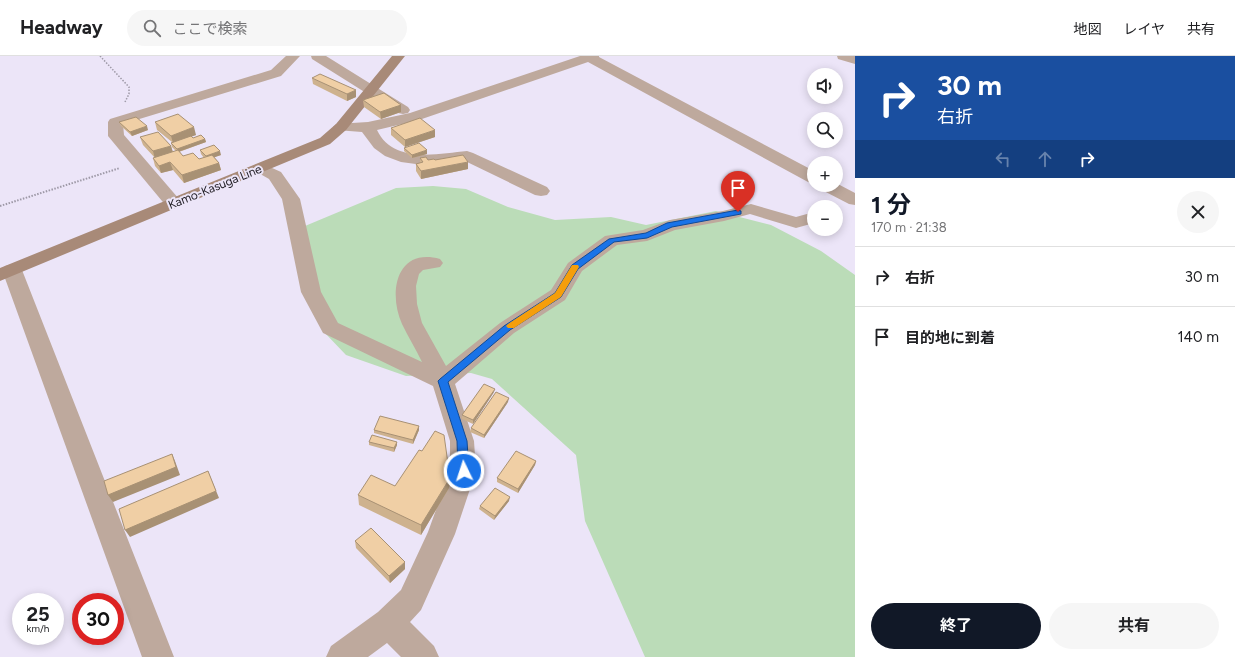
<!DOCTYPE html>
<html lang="ja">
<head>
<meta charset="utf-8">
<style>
  :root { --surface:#fff; --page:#f6f6f6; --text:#202124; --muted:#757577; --line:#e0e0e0; --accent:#111827 }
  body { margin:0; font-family:Figtree,"Noto Sans JP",sans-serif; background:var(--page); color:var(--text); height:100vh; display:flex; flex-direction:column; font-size:15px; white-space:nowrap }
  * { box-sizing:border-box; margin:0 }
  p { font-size:13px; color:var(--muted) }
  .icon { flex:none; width:22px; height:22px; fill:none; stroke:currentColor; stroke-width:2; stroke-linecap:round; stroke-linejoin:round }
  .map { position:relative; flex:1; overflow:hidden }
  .sheet { display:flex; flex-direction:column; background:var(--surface); width:380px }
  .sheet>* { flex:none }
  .top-card { background:#1a4fa0; color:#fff; overflow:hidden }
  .controls { position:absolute; left:807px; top:12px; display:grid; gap:8px }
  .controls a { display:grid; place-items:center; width:36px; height:36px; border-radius:50%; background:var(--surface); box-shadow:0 2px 10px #0003; font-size:20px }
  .speed { position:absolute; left:12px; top:537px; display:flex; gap:8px; font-size:20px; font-weight:700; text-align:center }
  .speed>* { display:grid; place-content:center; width:52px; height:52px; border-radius:50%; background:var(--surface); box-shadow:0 2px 10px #0003; line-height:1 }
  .speed small { font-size:10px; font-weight:400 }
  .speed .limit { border:6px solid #d22; background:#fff; color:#111 }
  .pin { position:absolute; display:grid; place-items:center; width:34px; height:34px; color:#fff; margin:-41px -17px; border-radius:50% 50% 50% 0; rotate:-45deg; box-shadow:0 0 4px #0007 }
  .pin .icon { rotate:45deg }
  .me { position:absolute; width:44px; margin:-22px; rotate:356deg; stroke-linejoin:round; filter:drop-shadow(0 0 3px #0008) }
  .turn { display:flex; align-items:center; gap:14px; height:84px; padding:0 16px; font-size:18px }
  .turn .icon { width:52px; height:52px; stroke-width:2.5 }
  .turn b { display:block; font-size:28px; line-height:34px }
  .lanes { display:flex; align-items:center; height:38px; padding:0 16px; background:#0003; justify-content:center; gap:20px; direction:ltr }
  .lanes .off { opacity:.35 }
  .round { display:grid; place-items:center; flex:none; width:42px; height:42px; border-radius:21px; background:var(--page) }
  .head { display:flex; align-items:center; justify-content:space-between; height:68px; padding:0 16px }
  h1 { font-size:24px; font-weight:700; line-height:30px; color:var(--accent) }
  .button { display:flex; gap:8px; margin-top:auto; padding:8px 16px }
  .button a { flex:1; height:46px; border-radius:24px; background:var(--accent); color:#fff; font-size:16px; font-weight:700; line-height:46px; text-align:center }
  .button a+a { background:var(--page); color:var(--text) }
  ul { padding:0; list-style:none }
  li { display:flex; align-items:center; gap:12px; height:60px; padding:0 16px; border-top:1px solid var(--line) }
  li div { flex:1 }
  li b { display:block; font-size:15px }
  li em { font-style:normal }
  header { display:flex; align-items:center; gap:24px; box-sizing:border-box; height:56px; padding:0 20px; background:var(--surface); border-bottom:1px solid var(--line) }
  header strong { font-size:19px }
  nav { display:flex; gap:22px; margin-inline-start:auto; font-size:14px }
  .search { width:280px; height:36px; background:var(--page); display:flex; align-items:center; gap:10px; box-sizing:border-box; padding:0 14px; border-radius:22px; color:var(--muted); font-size:15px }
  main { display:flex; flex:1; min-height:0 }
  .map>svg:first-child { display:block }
  .green { fill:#bbdcb8 }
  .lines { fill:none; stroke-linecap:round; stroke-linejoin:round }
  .path-far1 { stroke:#9e99a7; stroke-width:1.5; stroke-dasharray:1.5 1.5; stroke-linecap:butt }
  .path { stroke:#9e99a7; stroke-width:2; stroke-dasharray:1.5 1.5; stroke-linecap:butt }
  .minor { fill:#bea99d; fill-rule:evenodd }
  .secondary { fill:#a88a78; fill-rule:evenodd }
  .wall { fill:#ceb28e }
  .shaded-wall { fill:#a89174 }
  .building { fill:#f0cfa5; stroke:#a89174 }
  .route { fill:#1a73e8; stroke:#114b97 }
  .slow { fill:#f59e0b }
  .labels { text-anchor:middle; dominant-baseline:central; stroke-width:4; stroke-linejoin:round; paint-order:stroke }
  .far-street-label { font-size:12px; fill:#1e1b22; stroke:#ece5f8 }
</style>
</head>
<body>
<header>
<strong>Headway</strong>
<div class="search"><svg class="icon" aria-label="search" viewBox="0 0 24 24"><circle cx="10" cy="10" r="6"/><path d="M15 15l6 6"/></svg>ここで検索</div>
<nav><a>地図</a><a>レイヤ</a><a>共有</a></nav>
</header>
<main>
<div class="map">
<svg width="855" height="601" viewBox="0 0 855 601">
  <rect width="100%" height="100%" fill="#ece5f8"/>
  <path class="green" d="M433,130L466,133L508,151L555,164L611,161L646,169L716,155L771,169L821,195L855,219V601H645L585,465L576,399L492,323L471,317L406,320L346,299L324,276L305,170L396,132Z"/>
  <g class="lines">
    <path class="path-far1" d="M100,0L129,31V38L125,46"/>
    <path class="path" d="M0,150L120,112"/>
    <path class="minor" d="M286,0H300L281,20L123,68L124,79L179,143L182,147L179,151L173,152L167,151L108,80V66L110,63L271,14Z
      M311,0H326L408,51L410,54L408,57L403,58L398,57L312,3Z
      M580,0H599V1L814,115V127L808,126L588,6L419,64L377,74C393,108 437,98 467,95L473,97L547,131L550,135L547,139L541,140L535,139L465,105L423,109L401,106L385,100L374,92L362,76L336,74L333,71L336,68L368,66L410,57Z
      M837,0H855V8L838,3Z
      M261,107L281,116L300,143L321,236L338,267L422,306C416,293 408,281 402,268C388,237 396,191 440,203L443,207L440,211L423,214L419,218L416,230L417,248L422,267L446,310L500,267L551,234L568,207L605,180L643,174L670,164L723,155L751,148L796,161L814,156V167L796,172L750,158L724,165L675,174L647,185L617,189L582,215L565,244L514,277L455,328L474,385L476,415L455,478L421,554L410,566L434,590L439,601H401L387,587L368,601H326L331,590L378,556L401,534L428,476L450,415V385L433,330L323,277L301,236L282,143L269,123L255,115L253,112L255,109Z
      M836,127L855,137V149L849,148L820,133L818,129H836Z
      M12,208L19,210L22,214L174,601H142L2,214L5,210Z"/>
    <path class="secondary" d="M392,0H405L346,74L330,88L0,225V212L320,82L336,68Z"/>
  </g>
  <path class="wall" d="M312,22L356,41L347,45L313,28Z
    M363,44L401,56L381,63L364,51Z
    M119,66L148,74L132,80L121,70Z
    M155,66L196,79L192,80L193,82L205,83L206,86L179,96L183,100L199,103L204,102L201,98L200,94L221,99L214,101L219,107L221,114L184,127L173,114L161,117L155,110L153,102H155L143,89L140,81L171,90L173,96L176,95L172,91L171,87L172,86L157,74Z
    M391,72L435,81L405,91L391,79Z
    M404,92L427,98L412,102L404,95Z
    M420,102L428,104H435L468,113L421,123L416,115V108L420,107Z
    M494,336L473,368L462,363V359Z
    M508,346L484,382L470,376L471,372Z
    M374,374H419L413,388L374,377Z
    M369,386H397V389L394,396L369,389Z
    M536,405L535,409L518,437L497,426V422Z
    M395,430L449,432L421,479L359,449L358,439Z
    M509,445L494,464L479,453L480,450Z
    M355,485L405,513L390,527L356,492Z"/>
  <path class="shaded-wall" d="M356,34V41L347,45V38Z
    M401,49V56L381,63L380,56Z
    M147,70L148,74L132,80L130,76Z
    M194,71L196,79L173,87L171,80Z
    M435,74V81L405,91V84Z
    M205,83L206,86L178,96L177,93Z
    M171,90L173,97L155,103L153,95Z
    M427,94V98L412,102V99Z
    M220,95L221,99L207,104L206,100Z
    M170,106L173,114L161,117L159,110Z
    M468,106V113L421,123V115Z
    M219,107L221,114L184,127L182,119Z
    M495,333L494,336L473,368V364Z
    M509,342L508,346L484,382V379Z
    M419,370V374L413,388V384Z
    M397,386V389L394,396V392Z
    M172,398L175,405L180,419L113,446L108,439Z
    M536,405L535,409L518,437V433Z
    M208,415L219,442L130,481L125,474Z
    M450,422L449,432L421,479V469Z
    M510,441L509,445L494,464L495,460Z
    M405,506V513L390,527L389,520Z"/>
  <path class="building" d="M320,18L356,34L347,38L312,22Z
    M384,37L401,49L380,56L363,44Z
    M178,58L194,71L171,80L155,66Z
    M136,61L147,70L130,76L119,66Z
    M420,62L435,74L405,84L391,72Z
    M158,76L171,90L153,95L140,81Z
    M201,79L205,83L177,93L171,87L191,80L193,82Z
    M419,87L427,94L412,99L404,92Z
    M214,89L220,95L206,100L200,94Z
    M178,94L183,100L193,97L199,103L212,99L219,107L182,119L170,106L159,110L153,102Z
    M463,99L468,106L421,115L416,108L423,106L420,102L426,101L428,104L434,103L435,104Z
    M484,328L495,333L473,364L462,359Z
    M496,336L509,342L484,379L471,372Z
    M380,360L419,370L413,384L374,374Z
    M435,375L444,379L450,422L421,469L358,439L371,419L395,430L419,394L422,395Z
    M372,379L397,386L394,392L369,386Z
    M516,395L536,405L518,433L497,422Z
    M172,398L176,411L108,439L104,425Z
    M208,415L216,435L125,474L119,453Z
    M495,432L510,441L495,460L480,450Z
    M371,472L405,506L389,520L355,485Z"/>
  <path class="route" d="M738,154L741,155V158L672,171L647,182L614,186L578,213L561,241L510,274L448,326L467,385L469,415L467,418L464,419L460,418L458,415L457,385L438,325L440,323L504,270L555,237L572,209L609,183L646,177L667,167Z"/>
  <path class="slow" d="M572,209H578L579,211L561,241L514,272H508L506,270L508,268L555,237Z"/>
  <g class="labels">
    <g class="far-street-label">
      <text transform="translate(215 131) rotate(-22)">Kamo-Kasuga Line</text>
    </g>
  </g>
</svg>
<div class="controls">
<a><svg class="icon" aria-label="sound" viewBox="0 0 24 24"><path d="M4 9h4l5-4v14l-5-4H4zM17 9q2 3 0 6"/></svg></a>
<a><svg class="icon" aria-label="search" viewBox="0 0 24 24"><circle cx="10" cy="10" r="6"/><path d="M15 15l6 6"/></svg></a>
<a>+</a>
<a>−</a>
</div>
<div class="speed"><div>25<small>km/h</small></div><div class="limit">30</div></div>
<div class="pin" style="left:738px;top:156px;background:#d93025"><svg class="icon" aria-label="arrive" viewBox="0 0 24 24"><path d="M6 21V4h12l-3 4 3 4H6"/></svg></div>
<svg class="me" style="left:464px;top:415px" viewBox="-20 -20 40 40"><circle r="17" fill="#1a73e8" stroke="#fff" stroke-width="3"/><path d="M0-11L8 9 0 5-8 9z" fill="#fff"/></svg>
</div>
<section class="sheet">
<div class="top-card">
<div class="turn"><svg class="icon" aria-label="right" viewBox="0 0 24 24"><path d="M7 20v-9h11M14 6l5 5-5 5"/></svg><div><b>30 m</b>右折</div></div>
<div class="lanes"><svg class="icon off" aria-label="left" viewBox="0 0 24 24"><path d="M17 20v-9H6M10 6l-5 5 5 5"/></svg><svg class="icon off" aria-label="ahead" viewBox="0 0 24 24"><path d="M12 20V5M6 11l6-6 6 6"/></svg><svg class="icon" aria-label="right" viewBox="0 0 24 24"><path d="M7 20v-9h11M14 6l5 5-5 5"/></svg></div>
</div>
<div class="head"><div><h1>1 分</h1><p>170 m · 21:38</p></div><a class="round"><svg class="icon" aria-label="close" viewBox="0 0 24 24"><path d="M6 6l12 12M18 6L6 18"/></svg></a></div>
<ul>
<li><svg class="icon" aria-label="right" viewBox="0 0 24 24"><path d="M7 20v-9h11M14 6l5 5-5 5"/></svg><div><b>右折</b></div><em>30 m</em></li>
<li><svg class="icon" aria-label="arrive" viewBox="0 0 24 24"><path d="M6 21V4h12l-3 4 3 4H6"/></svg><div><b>目的地に到着</b></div><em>140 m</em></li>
</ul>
<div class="button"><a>終了</a><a>共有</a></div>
</section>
</main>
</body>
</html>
